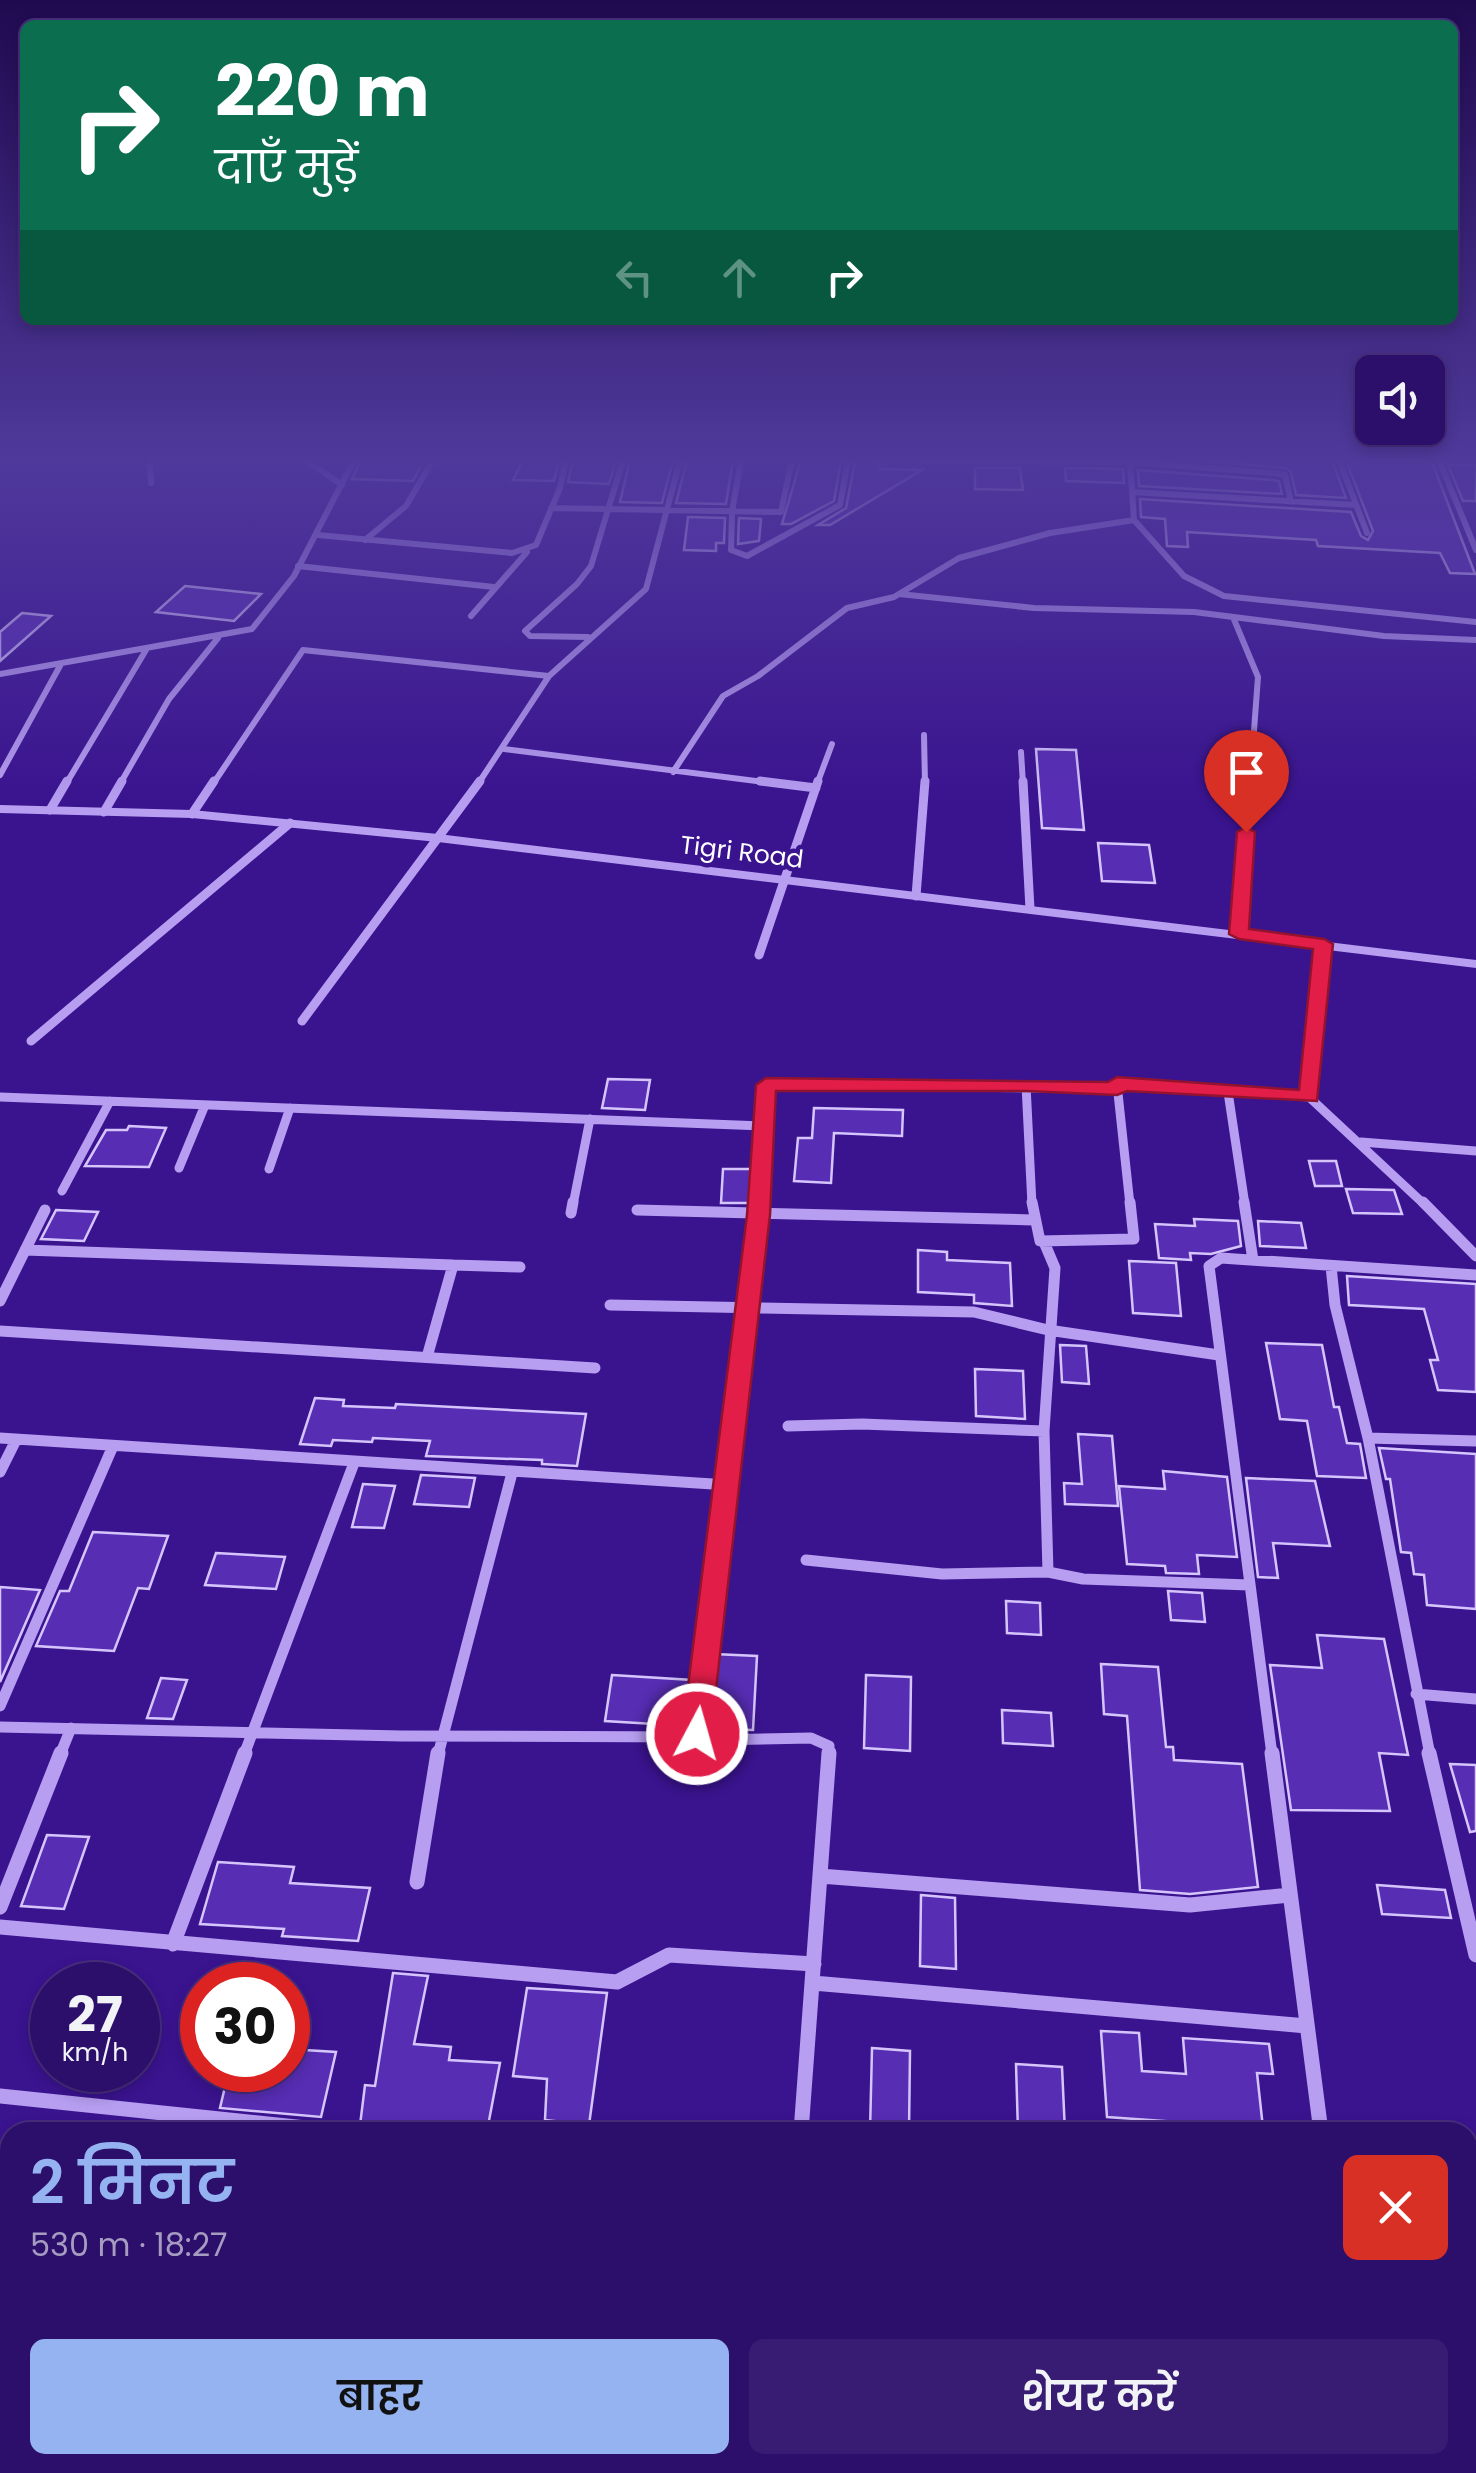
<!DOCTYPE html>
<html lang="hi">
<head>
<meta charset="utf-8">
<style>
  :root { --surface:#2c0e6b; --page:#381c73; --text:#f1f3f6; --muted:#a69cc1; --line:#482e7e; --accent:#95b2f1 }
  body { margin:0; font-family:Poppins,"Noto Sans Devanagari",sans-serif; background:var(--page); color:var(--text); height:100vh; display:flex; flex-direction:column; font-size:38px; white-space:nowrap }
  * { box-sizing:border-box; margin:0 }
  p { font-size:32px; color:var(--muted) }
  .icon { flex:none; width:55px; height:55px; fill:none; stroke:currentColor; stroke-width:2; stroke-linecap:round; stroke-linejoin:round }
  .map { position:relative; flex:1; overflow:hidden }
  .details { position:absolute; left:0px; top:2122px; width:1478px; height:352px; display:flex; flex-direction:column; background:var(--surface); border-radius:30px 30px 0 0; box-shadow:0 5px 15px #0003,0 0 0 2px var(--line) }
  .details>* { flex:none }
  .guide { position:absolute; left:20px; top:20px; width:1438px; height:305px; border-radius:15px; box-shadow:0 5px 15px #0003,0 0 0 2px var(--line); background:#0b6e4f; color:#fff; overflow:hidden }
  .fabs { position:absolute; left:1355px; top:355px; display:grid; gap:20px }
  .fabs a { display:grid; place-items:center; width:90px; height:90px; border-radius:15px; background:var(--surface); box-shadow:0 5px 15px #0003,0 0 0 2px var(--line); font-size:50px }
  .speed { position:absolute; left:30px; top:1962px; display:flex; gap:20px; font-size:50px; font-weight:700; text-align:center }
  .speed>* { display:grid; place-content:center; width:130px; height:130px; border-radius:50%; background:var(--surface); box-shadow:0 5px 15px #0003,0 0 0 2px var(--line); line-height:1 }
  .speed small { font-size:25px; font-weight:400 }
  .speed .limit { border:15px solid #d22; background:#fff; color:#111 }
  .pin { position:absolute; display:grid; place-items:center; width:85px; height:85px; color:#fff; margin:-102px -42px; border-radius:50% 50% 50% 0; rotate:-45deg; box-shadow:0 0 10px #0007 }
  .pin .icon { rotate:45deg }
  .me { position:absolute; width:110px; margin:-55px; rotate:6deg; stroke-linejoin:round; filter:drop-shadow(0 0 8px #0008) }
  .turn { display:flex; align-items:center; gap:35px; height:210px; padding:0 30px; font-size:45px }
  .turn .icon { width:130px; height:130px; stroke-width:2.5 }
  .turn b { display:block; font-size:70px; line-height:85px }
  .lanes { display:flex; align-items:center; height:95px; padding:0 30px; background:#0003; justify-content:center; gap:50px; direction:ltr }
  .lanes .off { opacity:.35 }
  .round { display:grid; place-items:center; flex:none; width:105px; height:105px; border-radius:15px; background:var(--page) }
  .headline { display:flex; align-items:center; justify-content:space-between; height:170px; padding:0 30px }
  h1 { font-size:60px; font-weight:600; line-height:75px; color:var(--accent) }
  .button { display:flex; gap:20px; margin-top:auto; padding:20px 30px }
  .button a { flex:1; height:115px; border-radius:15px; background:var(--accent); color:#111; font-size:40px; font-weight:600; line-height:115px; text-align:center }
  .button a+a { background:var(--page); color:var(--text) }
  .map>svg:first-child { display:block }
  .building { fill:#572db4; stroke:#d5c5fc; stroke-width:2.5 }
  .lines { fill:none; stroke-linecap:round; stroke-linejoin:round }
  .minor-far3 { stroke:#b79ef1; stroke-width:6 }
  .minor-far2 { stroke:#b79ef1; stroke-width:9 }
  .minor-far1 { stroke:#b79ef1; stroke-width:11 }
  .minor { stroke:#b79ef1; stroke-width:15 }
  .tertiary { fill:#b79ef1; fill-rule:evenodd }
  .route { fill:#e11d48; stroke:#92132f; stroke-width:2.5 }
  .labels { text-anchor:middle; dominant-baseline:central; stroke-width:9; stroke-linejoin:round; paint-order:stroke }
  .street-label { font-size:25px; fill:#fff; stroke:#3a138f }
</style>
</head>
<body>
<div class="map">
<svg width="1476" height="2473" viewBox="0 0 1476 2473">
  <rect width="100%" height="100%" fill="#3a138f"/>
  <path class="building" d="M361,460H424L413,481L352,479Z
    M523,460H559L554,481L513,480Z
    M573,460H616L609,484L568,482Z
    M630,460H673L662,503L620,502Z
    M687,460H733L726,504L676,503Z
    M801,460L841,461L834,501L791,524H782Z
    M1193,460H1332L1346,498L1296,495L1291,472L1286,468Z
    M1346,460L1432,462L1475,574L1450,573L1440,553L1318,546L1316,540L1187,532L1188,547L1167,546L1165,519L1141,517L1140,499L1351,512L1361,536L1368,540L1373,531Z
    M855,461H879L880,469L922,470L830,525H818L846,508Z
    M1448,465H1476V501H1463Z
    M975,468H1020L1023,490L975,489Z
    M1065,468L1123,469L1124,483L1066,481Z
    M1138,470L1272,480L1279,481L1282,494L1139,486Z
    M688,517L725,518L724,543H716V551L684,550Z
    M739,518L761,519L759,541L738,544Z
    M185,586L261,594L234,621L156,612Z
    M22,613L51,616L0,661V632Z
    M1036,749L1076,750L1084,830L1042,828Z
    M1098,843L1149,845L1155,883L1102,881Z
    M608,1079L650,1080L645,1110L602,1108Z
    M814,1108L903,1110L902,1136L834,1133L831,1183L794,1181L798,1138H812Z
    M129,1126L166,1128L149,1167L85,1166L106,1130H127Z
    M1309,1161H1336L1342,1186H1315Z
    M723,1169H752L750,1203H721Z
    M1346,1189L1394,1190L1402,1214L1353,1213Z
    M56,1210L98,1212L84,1241L41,1239Z
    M1194,1219L1238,1221L1241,1246L1211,1254L1190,1253L1191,1260L1159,1258L1155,1224L1195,1226Z
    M1258,1221L1301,1223L1306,1248L1260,1246Z
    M918,1250L947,1252V1260L1010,1263L1012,1306L974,1303V1295L918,1292Z
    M1129,1261L1176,1263L1181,1316L1133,1313Z
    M1347,1276L1476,1284V1392L1438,1390L1430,1360H1438L1424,1309L1349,1305Z
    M1266,1343L1322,1345L1334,1407H1339L1347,1443L1360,1444L1366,1478L1317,1476L1307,1421L1280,1419Z
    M1060,1345L1086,1346L1089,1384L1062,1382Z
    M975,1369L1023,1371L1025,1419L976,1416Z
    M315,1398L344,1400L343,1406L395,1408L396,1404L586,1414L577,1466L542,1464V1460L426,1456L430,1441L373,1438L372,1442L333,1440L331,1446L300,1444Z
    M1078,1434L1112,1436L1118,1506L1065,1504L1064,1483L1082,1484Z
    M1379,1448L1476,1454V1609L1427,1605L1424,1575L1414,1574L1411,1553L1401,1552L1390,1479H1386Z
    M1163,1471L1227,1477L1237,1557L1197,1555L1199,1574L1166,1573L1165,1566L1127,1564L1119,1486L1165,1489Z
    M421,1475L475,1478L469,1507L414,1504Z
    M1246,1478L1315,1481L1330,1546L1273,1543L1278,1578L1258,1577Z
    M363,1484L395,1486L384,1528L352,1527Z
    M93,1532L168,1536L149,1589L138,1588L114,1651L36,1646L60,1591H69Z
    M216,1553L285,1557L276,1589L205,1585Z
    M0,1587L40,1590L0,1682Z
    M1168,1591L1202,1593L1205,1622L1171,1620Z
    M1006,1601L1040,1603L1041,1635L1007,1633Z
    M1317,1635L1384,1639L1408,1755L1379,1753L1390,1811L1291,1810L1270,1665L1322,1668Z
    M714,1654L757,1656L753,1730L706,1729Z
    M1101,1664L1158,1667L1166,1747H1173L1174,1760L1242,1764L1258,1887L1190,1894L1140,1890L1127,1716L1104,1714Z
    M612,1675L692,1680L687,1726L605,1721Z
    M866,1675L911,1677L910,1751L864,1748Z
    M161,1678L187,1680L173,1719L147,1718Z
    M1002,1710L1051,1713L1053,1746L1003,1743Z
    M1450,1764L1476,1765V1831L1470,1832Z
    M47,1835L89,1837L64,1909L21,1906Z
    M218,1862L294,1867L290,1883L370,1888L358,1941L282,1936L284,1929L200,1924Z
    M1377,1885L1445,1890L1451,1918L1382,1914Z
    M921,1895L955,1898L956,1969L920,1966Z
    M393,1973L428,1976L414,2044L451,2047L449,2060L500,2063L487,2131L431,2124L429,2131L360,2125L365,2085L375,2086Z
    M527,1988L607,1993L589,2125L545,2120L547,2079L513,2076Z
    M1101,2031L1139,2033L1142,2071L1186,2074L1183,2038L1269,2044L1273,2074L1257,2073L1263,2128L1107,2117Z
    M872,2048L910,2051L909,2132H870Z
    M288,2049L336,2052L321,2117L220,2108L229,2070H288Z
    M1016,2064L1062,2067L1065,2132H1018Z"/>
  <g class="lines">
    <path class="minor-far3" d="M150,460L151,483
      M306,460L342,485
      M741,460L732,512L731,550L747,556L840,505L848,460
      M910,460L1129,462L1273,473L1285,475L1291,502
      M1130,460L1134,520L1184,576L1224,596L1476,622
      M1339,460L1367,533
      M1439,460L1476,550
      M1132,492L1356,505
      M551,508L781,512L792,460
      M318,535L512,553L536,545L560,488L566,460
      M365,540L406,506L433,460
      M298,566L494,587
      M899,594L1034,608L1194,612L1384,636L1476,640
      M471,616L527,552
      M1233,617L1258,677L1250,784
      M588,637L530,636L525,631L577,584L591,566L623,460
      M0,674L252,629L294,576L354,460
      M924,735L925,784
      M504,749L780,784
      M1021,752L1023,784
      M673,772L723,696L758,676L847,608L894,597L959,558L1050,533L1134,520
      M0,775L61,664
      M66,784L146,650
      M120,784L169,699L218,638
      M213,784L303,650L549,676
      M478,784L549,676L646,589L680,460
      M817,784L832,744"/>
    <path class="minor-far2" d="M760,781L816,788
      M1023,781L1030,909
      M50,810L67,781
      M104,812L122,781
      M192,814L214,781
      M916,896L925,781
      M1239,934L1250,781
      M759,955L818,781
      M302,1021L480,781
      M31,1041L290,823
      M1026,1085L1032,1205
      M1228,1092L1245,1205
      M0,1097L763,1126
      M1309,1097L1324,945
      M1361,1142L1476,1151
      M179,1168L205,1105
      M269,1169L290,1108
      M62,1191L110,1101
      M573,1205L590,1119
      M760,1205L766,1085L1117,1089
      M1130,1205L1117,1084L1309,1097L1425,1205"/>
    <path class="minor-far1" d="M760,1202L696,1727L698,1737L709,1740L811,1738L829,1746L828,1755
      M1032,1202L1040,1241L1134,1239L1130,1202
      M1244,1202L1253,1260
      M1423,1202L1476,1256
      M637,1210L1033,1220
      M571,1213L573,1202
      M1044,1242L1055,1268L1044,1431L1048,1572
      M25,1250L453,1265L427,1357
      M453,1265L520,1267
      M1331,1266L1335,1305L1368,1438L1430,1755
      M0,1301L45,1210
      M610,1305L974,1312L1048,1330L1219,1355
      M0,1331L595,1368
      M788,1426L862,1424L1044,1431
      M0,1438L728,1485
      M1368,1438L1476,1441
      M0,1472L16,1440
      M806,1560L942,1574L1048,1572L1083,1579L1249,1585
      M1416,1694L1476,1699
      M0,1706L113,1446
      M0,1727L402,1736L698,1737
      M60,1755L71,1728
      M244,1755L354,1463
      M438,1755L512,1473
      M1272,1755L1209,1266L1221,1258L1476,1275"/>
    <path class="minor" d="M1272,1753L1321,2132
      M1429,1753L1476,1955
      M820,1876L1190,1905L1290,1895
      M417,1882L438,1753
      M0,1907L61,1753
      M0,1927L617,1982L669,1955L814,1964
      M173,1944L245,1753
      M813,1983L1307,2026
      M0,2096L344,2132
      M801,2132L829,1753
      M782,2465V2473
      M1365,2465L1366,2473"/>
    <path class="tertiary" d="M0,805L192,810L438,834L1476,960V968L438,842L192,818L0,813Z"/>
  </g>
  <linearGradient id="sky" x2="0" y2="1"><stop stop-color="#200a4f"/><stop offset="0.57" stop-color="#4f399b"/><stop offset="1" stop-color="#4f399b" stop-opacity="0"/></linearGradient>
  <rect width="1476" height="806" fill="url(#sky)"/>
  <path class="route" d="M1246,827L1255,832L1249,929L1324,939L1333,944L1317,1101L1127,1091L1117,1095L1026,1091H776L770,1215L711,1734L707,1742L697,1745L687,1742L682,1734L747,1215L756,1085L766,1078L1108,1082L1117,1077L1299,1090L1313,949L1239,939L1229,934L1237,832Z"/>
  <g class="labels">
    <g class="street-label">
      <text transform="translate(742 852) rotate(7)">Tigri Road</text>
    </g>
  </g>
</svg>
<div class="fabs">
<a><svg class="icon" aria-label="sound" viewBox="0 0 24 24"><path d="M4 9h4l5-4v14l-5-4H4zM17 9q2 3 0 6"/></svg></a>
</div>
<div class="speed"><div>27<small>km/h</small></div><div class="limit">30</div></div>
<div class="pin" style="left:1246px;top:832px;background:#d93025"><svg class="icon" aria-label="arrive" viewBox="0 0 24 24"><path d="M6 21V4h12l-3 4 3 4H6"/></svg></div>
<svg class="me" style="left:697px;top:1734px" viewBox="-20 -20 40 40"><circle r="17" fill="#e11d48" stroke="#fff" stroke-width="3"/><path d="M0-11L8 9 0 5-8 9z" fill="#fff"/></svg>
<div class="guide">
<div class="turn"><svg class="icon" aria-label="right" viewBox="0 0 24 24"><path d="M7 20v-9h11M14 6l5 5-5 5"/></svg><div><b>220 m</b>दाएँ मुड़ें</div></div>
<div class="lanes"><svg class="icon off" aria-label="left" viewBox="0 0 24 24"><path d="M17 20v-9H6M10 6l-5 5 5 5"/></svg><svg class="icon off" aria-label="ahead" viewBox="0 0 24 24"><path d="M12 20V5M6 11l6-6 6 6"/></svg><svg class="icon" aria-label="right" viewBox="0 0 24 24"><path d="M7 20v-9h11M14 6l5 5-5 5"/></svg></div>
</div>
<section class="details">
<div class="headline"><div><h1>2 मिनट</h1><p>530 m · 18:27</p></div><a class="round" style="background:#d93025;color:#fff"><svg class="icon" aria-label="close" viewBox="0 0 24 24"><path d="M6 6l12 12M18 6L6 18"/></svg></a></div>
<div class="button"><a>बाहर</a><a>शेयर करें</a></div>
</section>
</div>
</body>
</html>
